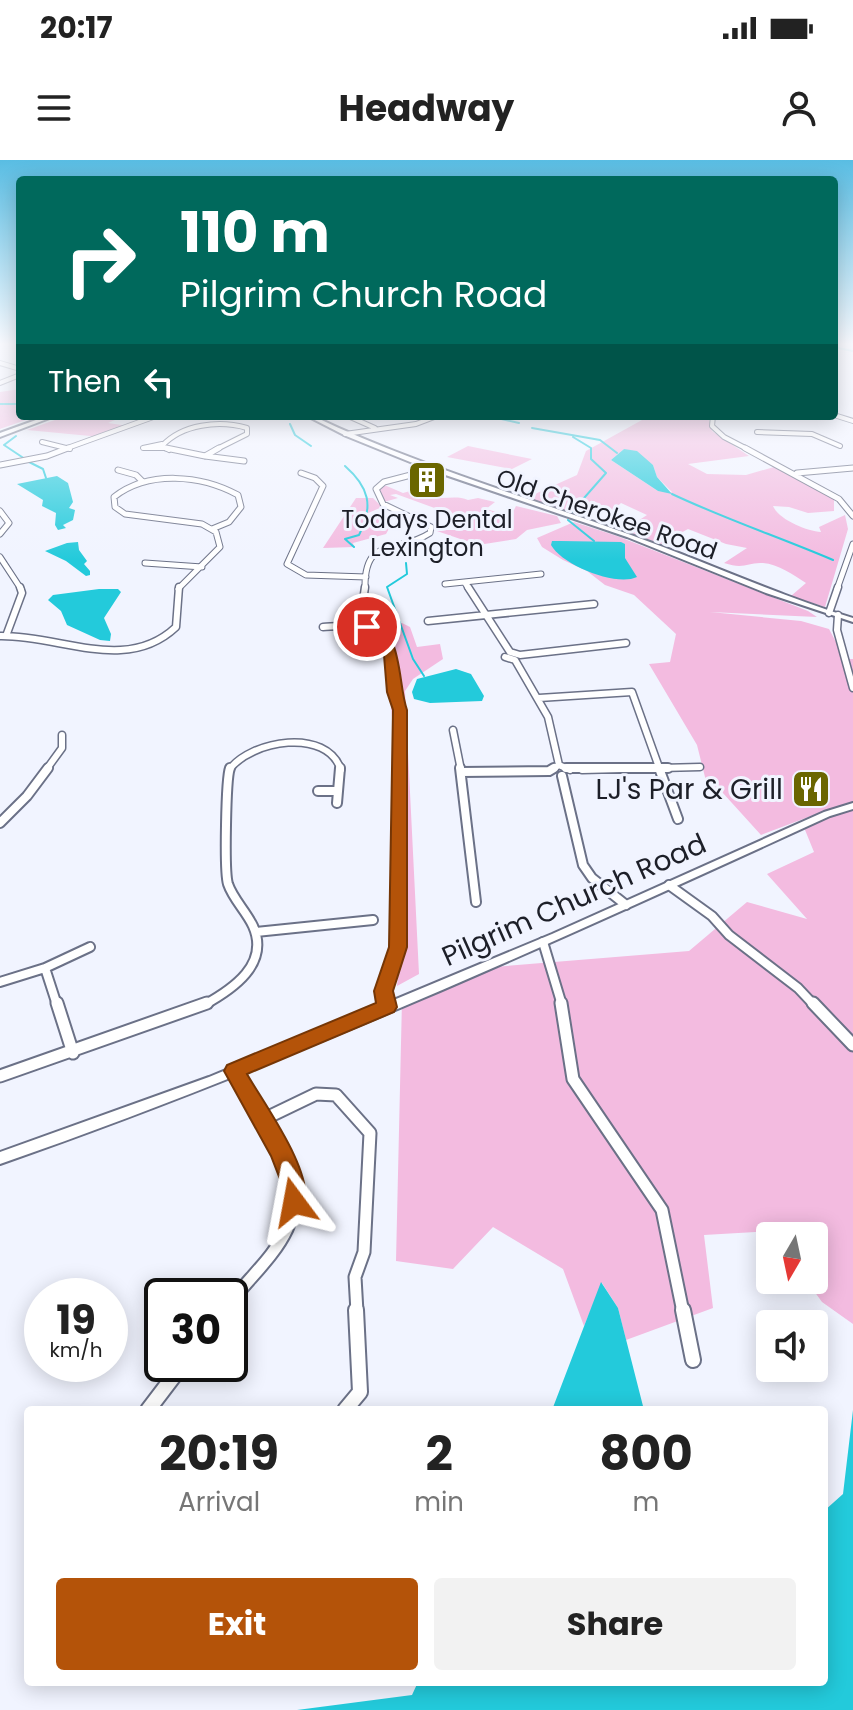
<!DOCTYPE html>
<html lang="en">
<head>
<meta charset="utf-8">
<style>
  :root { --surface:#fff; --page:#f2f2f2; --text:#222; --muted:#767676; --accent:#b45309 }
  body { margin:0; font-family:Poppins,sans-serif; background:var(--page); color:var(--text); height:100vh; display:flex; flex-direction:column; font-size:30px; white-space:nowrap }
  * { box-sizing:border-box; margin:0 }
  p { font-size:26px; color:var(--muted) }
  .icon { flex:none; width:44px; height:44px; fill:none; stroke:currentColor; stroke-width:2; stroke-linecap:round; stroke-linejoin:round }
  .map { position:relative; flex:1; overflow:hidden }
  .side { position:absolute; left:24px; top:1246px; width:804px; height:280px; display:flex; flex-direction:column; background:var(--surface); border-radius:8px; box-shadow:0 4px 20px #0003 }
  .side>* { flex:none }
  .top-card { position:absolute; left:16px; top:16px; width:822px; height:244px; border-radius:8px; box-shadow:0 4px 20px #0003; background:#00695c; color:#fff; overflow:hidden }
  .needle { width:52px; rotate:189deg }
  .fabs { position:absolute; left:756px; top:1062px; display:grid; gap:16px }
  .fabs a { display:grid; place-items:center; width:72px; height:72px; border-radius:8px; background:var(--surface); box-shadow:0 4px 20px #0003; font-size:40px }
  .speed { position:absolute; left:24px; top:1118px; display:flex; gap:16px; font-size:40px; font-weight:700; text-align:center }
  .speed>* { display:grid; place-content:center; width:104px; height:104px; border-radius:50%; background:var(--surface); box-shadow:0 4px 20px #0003; line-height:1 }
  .speed small { font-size:20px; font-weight:400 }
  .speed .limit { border:4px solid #111; border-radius:12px; background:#fff; color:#111 }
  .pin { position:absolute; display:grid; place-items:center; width:68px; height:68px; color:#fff; margin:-34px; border:4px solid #fff; border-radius:50%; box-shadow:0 2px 8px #0007 }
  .me { position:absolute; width:88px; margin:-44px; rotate:347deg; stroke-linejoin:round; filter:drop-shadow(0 0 6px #0008) }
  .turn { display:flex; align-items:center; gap:28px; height:168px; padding:0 32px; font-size:36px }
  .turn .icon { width:104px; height:104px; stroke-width:2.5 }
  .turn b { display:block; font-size:56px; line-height:68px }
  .then { display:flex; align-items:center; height:76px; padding:0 32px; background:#0003; gap:16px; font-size:30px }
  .eta { display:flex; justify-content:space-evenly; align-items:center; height:136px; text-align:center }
  .eta b { font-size:48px; font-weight:700; line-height:56px }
  .cta { display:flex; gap:16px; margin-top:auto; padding:16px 32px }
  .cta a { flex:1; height:92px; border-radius:8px; background:var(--accent); color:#fff; font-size:32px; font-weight:700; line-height:92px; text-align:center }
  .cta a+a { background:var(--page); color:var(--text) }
  .status { display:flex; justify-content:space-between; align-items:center; height:56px; padding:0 40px; background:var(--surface); direction:ltr }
  .status svg { height:22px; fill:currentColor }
  header { display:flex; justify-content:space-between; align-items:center; height:104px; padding:0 32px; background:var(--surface); font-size:36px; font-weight:700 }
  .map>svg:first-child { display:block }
  .green { fill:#f3bbe0; fill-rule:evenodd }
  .water { fill:#23cadb }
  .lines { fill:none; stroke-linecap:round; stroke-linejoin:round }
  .stream { stroke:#23cadb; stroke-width:2 }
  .minor-far5-casing { stroke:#6b7187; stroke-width:6 }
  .minor-far4-casing { stroke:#6b7187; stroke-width:7 }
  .minor-far3-casing { stroke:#6b7187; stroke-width:9 }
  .minor-far2-casing { stroke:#6b7187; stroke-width:12 }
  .minor-far1-casing { stroke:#6b7187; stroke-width:15 }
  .minor-casing { stroke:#6b7187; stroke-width:18 }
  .tertiary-casing { stroke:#6b7187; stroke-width:4 }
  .secondary-casing { stroke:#6b7187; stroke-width:4 }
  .minor-far5 { stroke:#fff; stroke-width:4 }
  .minor-far4 { stroke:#fff; stroke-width:5 }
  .minor-far3 { stroke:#fff; stroke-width:6 }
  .minor-far2 { stroke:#fff; stroke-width:8 }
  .minor-far1 { stroke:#fff; stroke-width:11 }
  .minor { stroke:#fff; stroke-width:14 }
  .tertiary { fill:#fff; fill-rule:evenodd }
  .secondary { fill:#fff; fill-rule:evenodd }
  .route { fill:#b45309; stroke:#753606; stroke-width:2 }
  .labels { text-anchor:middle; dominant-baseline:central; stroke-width:6; stroke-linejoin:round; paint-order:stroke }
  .far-street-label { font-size:24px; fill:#1d1f28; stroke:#f1f4ff }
  .far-poi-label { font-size:24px; fill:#1d1f28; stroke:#f1f4ff }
  .poi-label { font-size:28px; fill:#1d1f28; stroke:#f1f4ff; text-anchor:end }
  .street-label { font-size:28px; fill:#1d1f28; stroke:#f1f4ff }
</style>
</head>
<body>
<div class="status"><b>20:17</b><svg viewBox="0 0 49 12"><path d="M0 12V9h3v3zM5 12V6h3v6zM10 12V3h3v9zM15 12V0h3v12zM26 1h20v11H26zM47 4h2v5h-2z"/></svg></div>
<header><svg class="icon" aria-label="menu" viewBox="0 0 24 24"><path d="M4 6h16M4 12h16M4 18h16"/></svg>Headway<svg class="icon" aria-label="person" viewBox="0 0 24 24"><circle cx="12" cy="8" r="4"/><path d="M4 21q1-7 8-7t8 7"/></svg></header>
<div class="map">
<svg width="853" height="1550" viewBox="0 0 853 1550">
  <rect width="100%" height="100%" fill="#f1f4ff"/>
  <path class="green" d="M20,229V256H37L0,269V232Z
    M66,256H124L108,263L129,266L101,277L27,270Z
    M638,256H708L712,271L749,296L688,304L707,314L746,315L774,307L815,327L834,339V351L808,353L789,347L773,346C779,360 807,371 821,372L819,367L845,355L848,369L825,447L791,436L806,423C794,415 778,404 763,403C747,402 745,410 724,403L747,388L726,384L688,369L661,384L624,370L647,355L621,343L611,352L594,341L566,353L526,338L577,315L586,291L642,260ZM624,289L653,305L657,317L672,332L658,331L611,300Z
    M468,286L532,299L512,309L447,297Z
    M382,324L403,333L421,328L432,332L429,336C442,341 455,334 468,340L478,338L495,342L486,349L500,353L514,350L516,346L557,356L561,363L527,370L516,379L459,388L472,383L434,370H467L473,362L396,334L390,335L398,338L384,342L376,329Z
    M356,338H373L382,347L366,354L391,365L386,374L353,383L354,387L323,388Z
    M574,362L617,376L808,451L817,457L710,452L801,461L829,469L845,499H853V1164L822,1142L806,1120H814V1076H775L771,1071L704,1075L713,1148L626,1180L618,1148L602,1123L584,1166L563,1109L493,1067L453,1109L396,1101L402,840L481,808L689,791L747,742L807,759L767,714L814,692L803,665L845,647L819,653L761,675L722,632L706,621L697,585L649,504L670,502L676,474L634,435L605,425L587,411L563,400L542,387L537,378Z
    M375,462L402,463L410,467L417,487L440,484L443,499L413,519L405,531L419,814L397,826L403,761L395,698L397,616L390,535L395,505Z"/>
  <path class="water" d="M624,289L637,291L653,305L657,317L672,334L658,331L611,300Z
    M57,316L68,323L73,342L69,348L75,350L73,360L63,365L66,368L58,370L55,365L56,353L42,346L43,340L17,324Z
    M561,381L621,382L625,384V398L637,417C616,427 562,405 551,385L552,381Z
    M78,382L79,390L87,401L84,404L90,411V415L86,416L66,401L45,391L67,383Z
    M99,429H118L121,432L104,458L111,474L110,481L100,480L67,465L61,451L48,440L53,435Z
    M456,509L471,514L484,536L482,541L430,543L414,539L412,532L417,519Z
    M601,1122L618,1148L644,1250H552Z
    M853,1250V1550H297L412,1535L418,1522H824V1351L843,1334Z"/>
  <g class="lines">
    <path class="stream" d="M834,187L853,191
      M0,244H20
      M488,256L519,263
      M290,264L295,275L311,286
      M532,268L600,280L617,293
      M16,276L4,285L25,299
      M29,302L43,309L46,318
      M345,306C369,327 374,346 359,375L345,379L354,387
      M672,334C725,359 779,377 833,400
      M570,354L606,313L591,299V288L573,277
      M568,360L594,381
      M406,403L407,414L387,427L413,499L424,516"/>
    <defs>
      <path id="minor-far5" d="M0,203L20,209
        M0,223L20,215
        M834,255L853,261
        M348,256L375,268
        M713,256L712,266L724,277L749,290
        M757,272L812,274L840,286
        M345,274L416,264L437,256
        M42,282L70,289
        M162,284L143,288H164
        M62,290L156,256
        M169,290L162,286C182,264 219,260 247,268V274L215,290"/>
      <path id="minor-far4" d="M166,288L205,296
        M745,288L839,339L853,356
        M205,296L244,301
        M205,296L219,288
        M0,305L47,296L68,288
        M118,310L136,315L143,322
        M301,313L315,318L323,326L287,404L306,415L366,417
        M797,313L853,308
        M0,351L9,363L0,374
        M0,397L21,429
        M145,403L202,407
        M465,423L469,429
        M445,424L541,414
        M178,429L220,387L216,372L202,364L125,354L115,347L114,337C149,310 201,315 238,335L241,347L229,362L212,369
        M365,429C364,374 397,395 430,373L431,367L383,344L376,329L384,322L430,310
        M837,429L853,384"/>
      <path id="minor-far3" d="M468,427L510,492L520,495L626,483
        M829,453L838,427
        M361,455L365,427
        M838,455L837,470L853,528
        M428,461L594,444
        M323,467C342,466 369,462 384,476C396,487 400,587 401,610
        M0,476C61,475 126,514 176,467L179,427
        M6,476L22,433L20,427
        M505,497L515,500L548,557L559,605
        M539,538L632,532L660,610
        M453,570L461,610
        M46,610L62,588V575
        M229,610C251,580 327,567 341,610
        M551,610L559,605L570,610
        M582,610L700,607"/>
      <path id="minor-far2" d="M460,608L476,742
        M566,608H668
        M659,608L678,659
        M461,612L549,611L554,608
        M562,616L583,705L592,718L626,745
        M318,631H338
        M337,643L340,608
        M0,663L27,636L48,608
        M669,725L712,756L729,775L798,828L814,845
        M256,772L373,760
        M543,782L562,845
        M45,808L57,845
        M0,822L45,808L90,787
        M204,845C233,829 270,804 253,766C246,751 233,739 228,724C224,711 226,618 230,608
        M387,845L383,831L398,787L401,608"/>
      <path id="minor-far1" d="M57,843L73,893
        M386,843L387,847
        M561,843L573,919L662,1050L683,1152
        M813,843L853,885
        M0,916L207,843
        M262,960L316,934L336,935L370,973L364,1092L355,1117L357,1152
        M230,1143C248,1119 274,1097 287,1069C312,1015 261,955 234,911"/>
      <path id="minor" d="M683,1150L693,1200
        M148,1250L183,1204
        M345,1250L360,1232L356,1150"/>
      <path id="tertiary" d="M307,256H313C416,305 524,336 631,375C706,402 777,435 853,458V462L766,433L627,377L425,308L346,276Z
        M853,643V649L830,656C558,781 284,905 0,1004V992L209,917L552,774L824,652Z"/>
      <path id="secondary" d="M47,256H55L0,277V273Z"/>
    </defs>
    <use href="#minor-far5" class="minor-far5-casing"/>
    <use href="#minor-far4" class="minor-far4-casing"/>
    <use href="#minor-far3" class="minor-far3-casing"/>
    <use href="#minor-far2" class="minor-far2-casing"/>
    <use href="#minor-far1" class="minor-far1-casing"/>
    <use href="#minor" class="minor-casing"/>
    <use href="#tertiary" class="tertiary-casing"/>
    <use href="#secondary" class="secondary-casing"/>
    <use href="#minor-far5" class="minor-far5"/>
    <use href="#minor-far4" class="minor-far4"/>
    <use href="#minor-far3" class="minor-far3"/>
    <use href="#minor-far2" class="minor-far2"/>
    <use href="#minor-far1" class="minor-far1"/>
    <use href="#minor" class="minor"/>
    <use href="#tertiary" class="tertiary"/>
    <use href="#secondary" class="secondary"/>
  </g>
  <linearGradient id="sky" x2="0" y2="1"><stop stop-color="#59bde3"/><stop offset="0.46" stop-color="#f9faff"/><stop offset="1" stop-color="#f9faff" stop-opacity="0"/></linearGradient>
  <rect width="853" height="400" fill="url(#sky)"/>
  <path class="route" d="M363,464C404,460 397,523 407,550V787L393,831L397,847L394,852L247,914C264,944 318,1017 303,1049L294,1052L286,1049L283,1042V1027L271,996L224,911L227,905L376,843L374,831L389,787L393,550L387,532L383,483L363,469Z"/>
  <defs>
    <symbol id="building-square" viewBox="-11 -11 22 22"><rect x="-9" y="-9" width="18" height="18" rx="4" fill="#6a6600" stroke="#f1f4ff"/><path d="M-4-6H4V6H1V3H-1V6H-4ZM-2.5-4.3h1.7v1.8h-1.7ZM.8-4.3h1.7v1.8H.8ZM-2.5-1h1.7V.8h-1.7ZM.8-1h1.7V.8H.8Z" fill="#fff"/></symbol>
    <symbol id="restaurant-square" viewBox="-11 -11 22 22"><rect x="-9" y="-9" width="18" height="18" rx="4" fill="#6a6600" stroke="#f1f4ff"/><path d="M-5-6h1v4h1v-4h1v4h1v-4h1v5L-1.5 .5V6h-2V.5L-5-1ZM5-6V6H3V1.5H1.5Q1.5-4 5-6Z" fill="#fff"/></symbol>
  </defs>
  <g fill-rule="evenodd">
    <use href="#building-square" x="405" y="298" width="44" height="44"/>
    <use href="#restaurant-square" x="789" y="607" width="44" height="44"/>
  </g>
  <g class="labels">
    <g class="far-street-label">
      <text transform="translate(607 354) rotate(19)">Old Cherokee Road</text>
    </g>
    <g class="far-poi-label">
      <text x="427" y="359">Todays Dental<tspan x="427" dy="28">Lexington</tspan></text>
    </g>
    <g class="poi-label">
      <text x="783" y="629">LJ's Par &amp; Grill</text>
    </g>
    <g class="street-label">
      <text transform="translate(574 740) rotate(-24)">Pilgrim Church Road</text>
    </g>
  </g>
</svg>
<div class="fabs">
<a><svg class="needle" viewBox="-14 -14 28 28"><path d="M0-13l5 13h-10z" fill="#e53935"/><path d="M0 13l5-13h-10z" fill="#767676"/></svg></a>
<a><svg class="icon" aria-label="sound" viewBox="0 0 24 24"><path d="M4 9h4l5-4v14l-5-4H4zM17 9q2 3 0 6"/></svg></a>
</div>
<div class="speed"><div>19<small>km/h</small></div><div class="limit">30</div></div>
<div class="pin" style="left:367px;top:467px;background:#d93025"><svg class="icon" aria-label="arrive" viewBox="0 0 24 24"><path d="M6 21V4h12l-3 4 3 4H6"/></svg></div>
<svg class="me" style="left:294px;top:1042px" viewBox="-20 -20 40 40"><path d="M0-17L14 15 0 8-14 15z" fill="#b45309" stroke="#fff" stroke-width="4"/></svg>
<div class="top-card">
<div class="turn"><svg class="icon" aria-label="right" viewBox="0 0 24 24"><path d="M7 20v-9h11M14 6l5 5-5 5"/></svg><div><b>110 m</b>Pilgrim Church Road</div></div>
<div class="then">Then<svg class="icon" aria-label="left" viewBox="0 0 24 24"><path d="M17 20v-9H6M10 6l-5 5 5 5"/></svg></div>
</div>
<section class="side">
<div class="eta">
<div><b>20:19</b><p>Arrival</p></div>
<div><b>2</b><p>min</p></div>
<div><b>800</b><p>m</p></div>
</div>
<div class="cta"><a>Exit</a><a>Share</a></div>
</section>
</div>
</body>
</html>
